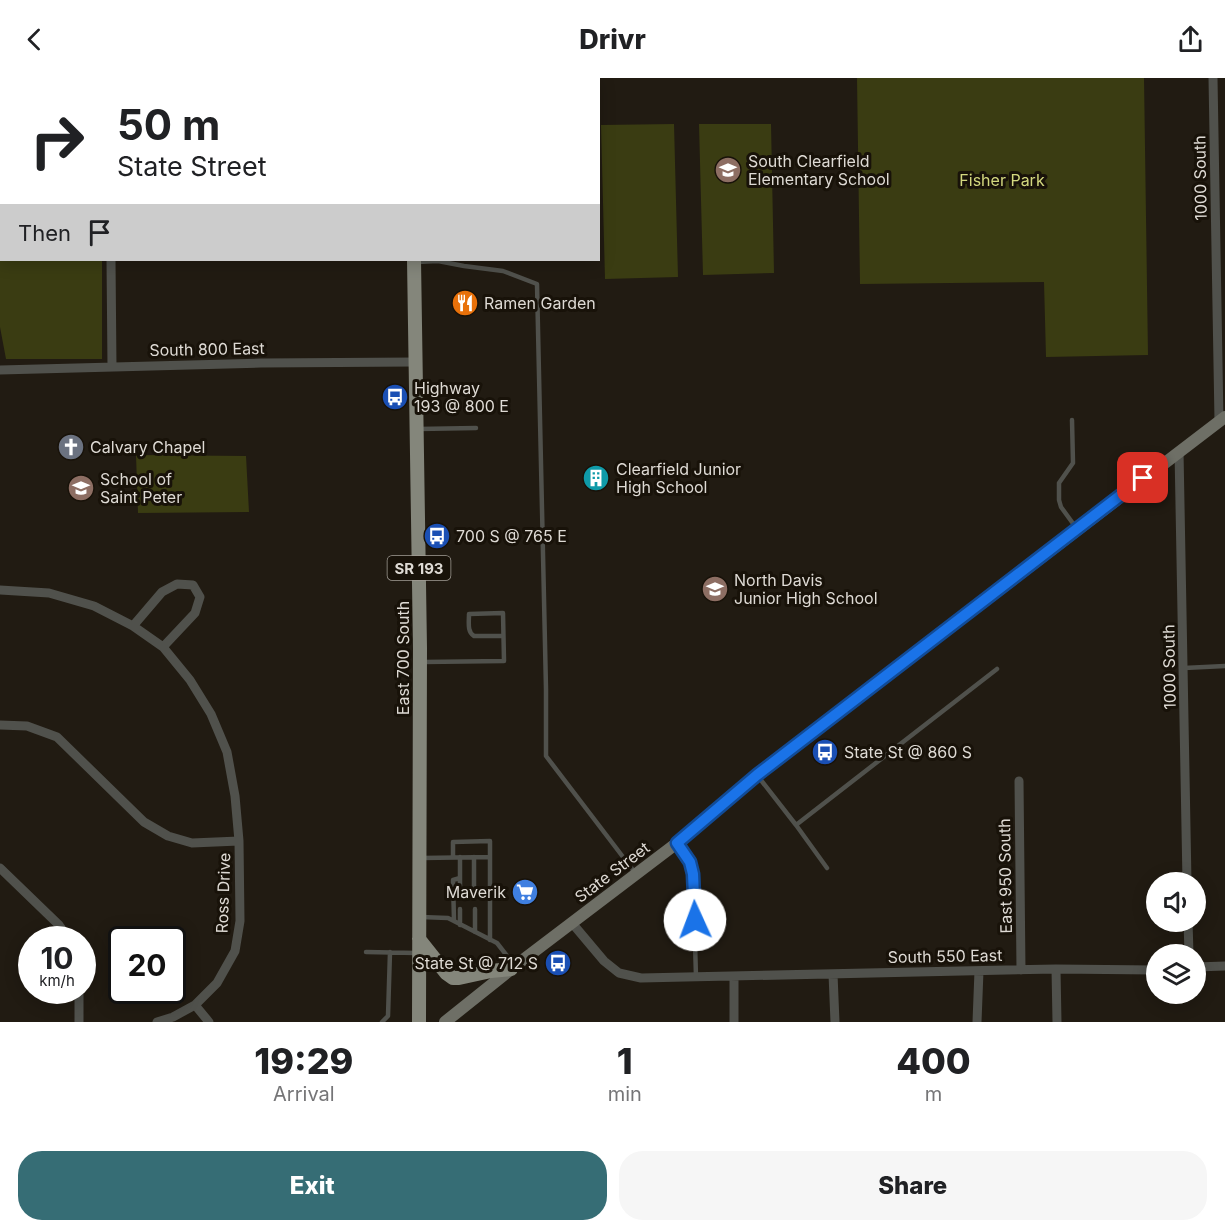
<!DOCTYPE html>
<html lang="en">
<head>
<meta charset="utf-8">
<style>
  :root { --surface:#fff; --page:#f6f6f6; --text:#202124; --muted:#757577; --accent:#366d75 }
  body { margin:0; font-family:Inter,sans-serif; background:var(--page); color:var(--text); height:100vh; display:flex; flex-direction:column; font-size:22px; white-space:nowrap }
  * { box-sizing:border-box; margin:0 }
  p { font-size:20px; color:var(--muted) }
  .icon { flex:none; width:33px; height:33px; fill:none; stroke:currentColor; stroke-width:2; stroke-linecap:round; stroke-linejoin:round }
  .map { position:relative; height:944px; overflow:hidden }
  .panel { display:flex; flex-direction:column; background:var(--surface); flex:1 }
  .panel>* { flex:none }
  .guide { position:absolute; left:0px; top:0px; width:600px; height:183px; box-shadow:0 3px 15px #0003; background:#fff; color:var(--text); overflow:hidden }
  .tools { position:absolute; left:1146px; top:794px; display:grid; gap:12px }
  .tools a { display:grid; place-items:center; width:60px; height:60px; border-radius:50%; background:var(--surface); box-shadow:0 3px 15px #0003; font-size:30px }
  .speed { position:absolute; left:18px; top:848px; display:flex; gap:12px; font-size:30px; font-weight:700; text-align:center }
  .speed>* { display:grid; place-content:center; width:78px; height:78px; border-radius:50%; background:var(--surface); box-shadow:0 3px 15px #0003; line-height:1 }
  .speed small { font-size:15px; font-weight:400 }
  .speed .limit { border:3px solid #111; border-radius:9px; background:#fff; color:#111 }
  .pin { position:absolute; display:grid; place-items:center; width:51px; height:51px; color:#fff; margin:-26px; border-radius:12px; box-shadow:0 3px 9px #0006 }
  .me { position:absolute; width:66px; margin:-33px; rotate:358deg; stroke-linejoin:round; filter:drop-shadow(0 0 4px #0008) }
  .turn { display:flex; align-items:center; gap:21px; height:126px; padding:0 18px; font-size:27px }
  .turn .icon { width:78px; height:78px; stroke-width:2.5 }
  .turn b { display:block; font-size:42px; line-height:51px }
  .then { display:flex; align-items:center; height:57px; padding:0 18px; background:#0003; gap:12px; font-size:22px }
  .eta { display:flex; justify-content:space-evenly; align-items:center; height:102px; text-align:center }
  .eta b { font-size:36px; font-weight:800; line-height:42px }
  .cta { display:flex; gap:12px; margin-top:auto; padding:12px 18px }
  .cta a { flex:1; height:69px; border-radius:24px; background:var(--accent); color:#fff; font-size:24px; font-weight:800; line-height:69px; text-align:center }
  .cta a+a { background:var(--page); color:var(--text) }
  header { display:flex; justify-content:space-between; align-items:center; height:78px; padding:0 18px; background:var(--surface); font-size:27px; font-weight:800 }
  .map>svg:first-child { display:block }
  .green { fill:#3a3c12 }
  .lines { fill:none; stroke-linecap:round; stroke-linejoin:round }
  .service { stroke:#50514c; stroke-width:4.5 }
  .minor { stroke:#50514c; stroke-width:9 }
  .secondary { stroke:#6e6f66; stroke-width:12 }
  .primary { stroke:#84867b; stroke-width:14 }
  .route-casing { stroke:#114b97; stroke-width:15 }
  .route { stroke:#1a73e8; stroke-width:10 }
  .labels { text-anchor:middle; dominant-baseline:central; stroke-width:6; stroke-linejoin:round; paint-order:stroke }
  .shield { fill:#181209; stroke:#a39e97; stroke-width:1.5 }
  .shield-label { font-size:15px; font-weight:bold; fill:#dedad4 }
  .poi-label { font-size:16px; fill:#dedad4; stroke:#181209; text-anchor:start }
  .street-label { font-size:16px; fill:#dedad4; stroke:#181209 }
  .park-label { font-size:16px; fill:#d3d87f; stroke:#181209 }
</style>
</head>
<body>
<header><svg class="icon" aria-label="back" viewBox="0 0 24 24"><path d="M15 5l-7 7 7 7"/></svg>Drivr<svg class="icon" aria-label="share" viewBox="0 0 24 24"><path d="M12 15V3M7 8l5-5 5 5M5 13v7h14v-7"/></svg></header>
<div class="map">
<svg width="1225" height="944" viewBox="0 0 1225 944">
  <rect width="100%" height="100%" fill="#211b12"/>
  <path class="green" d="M0,0H101V2H2V182H102V281H6L0,249Z
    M857,0H1144L1148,277L1046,279L1044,204L860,206Z
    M674,46L678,199L605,201L601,47Z
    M699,46H771L774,195L703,197Z
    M136,377L246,378L249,434L138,435Z"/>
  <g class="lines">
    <path class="service" d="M417,184L438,183L464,188L503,193L537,206L546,611V678L636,796
      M1072,342L1073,385L1059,405V422L1061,429L1077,451
      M418,351L476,350
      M423,584L504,583L503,535L469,536C469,544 467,554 474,558H503
      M1184,590L1225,588
      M757,697L796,747
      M678,767L690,785L693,796L696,899
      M453,779V764L490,763V862
      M474,779V813
      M422,780L490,779
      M827,790L796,747L997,591
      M460,800V813
      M460,831V847
      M475,831V854
      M421,839L448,840L497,865L515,888
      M454,843L453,802L460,800V779
      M366,874L416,875
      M382,944L388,938L390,874"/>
    <path class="minor" d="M109,0V2
      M1213,0L1219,343
      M111,182L112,289
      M0,292L261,285L415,284
      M1179,373L1187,804
      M0,512L49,515L94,528L133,548L163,569L190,602L211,636L227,674L235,718L239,763L240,843L235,873L217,905L195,927L173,939L157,944
      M133,548L162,514L177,506L193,507L200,519L195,535L163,569
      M0,647L27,648L57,659L144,744L168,758L192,765L239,763
      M1019,703L1021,892
      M0,790L59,847L69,861
      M1188,843L1189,876
      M572,845L604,883L619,895L641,900L1056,891L1156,892
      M1196,889L1225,888
      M1056,891L1057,944
      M833,896L835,944
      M734,898V944
      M79,912V944
      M195,927L209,944
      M977,944L979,893"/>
    <path class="secondary" d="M445,944L515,888L677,765L757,697L1225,339"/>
    <path class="primary" d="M410,0V2
      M414,182L420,570L419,944
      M419,861L446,895L453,900H459L491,893L511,891"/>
  </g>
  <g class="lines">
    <defs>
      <path id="route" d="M695,842L693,796L690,784L677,765L757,697L1143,400"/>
    </defs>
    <use href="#route" class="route-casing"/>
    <use href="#route" class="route"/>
  </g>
  <defs>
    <symbol id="school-disc" viewBox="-11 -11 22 22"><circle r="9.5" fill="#8d6e63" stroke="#181209"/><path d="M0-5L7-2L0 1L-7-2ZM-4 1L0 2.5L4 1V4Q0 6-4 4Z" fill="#fff"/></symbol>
    <symbol id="restaurant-disc" viewBox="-11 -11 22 22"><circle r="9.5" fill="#e8710a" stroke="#181209"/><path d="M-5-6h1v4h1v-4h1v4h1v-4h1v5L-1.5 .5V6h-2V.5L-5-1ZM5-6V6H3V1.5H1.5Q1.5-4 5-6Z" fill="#fff"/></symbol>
    <symbol id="bus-disc" viewBox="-11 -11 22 22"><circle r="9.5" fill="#1a4fb4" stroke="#181209"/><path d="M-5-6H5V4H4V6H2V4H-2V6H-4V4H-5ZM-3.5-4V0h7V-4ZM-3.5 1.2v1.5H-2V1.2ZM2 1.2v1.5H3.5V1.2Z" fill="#fff"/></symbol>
    <symbol id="church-disc" viewBox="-11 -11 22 22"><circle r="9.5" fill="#6b7280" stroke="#181209"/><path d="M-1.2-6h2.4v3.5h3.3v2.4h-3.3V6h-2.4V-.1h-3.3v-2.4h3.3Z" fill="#fff"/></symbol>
    <symbol id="building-disc" viewBox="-11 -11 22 22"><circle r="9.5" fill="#0f9aa8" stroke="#181209"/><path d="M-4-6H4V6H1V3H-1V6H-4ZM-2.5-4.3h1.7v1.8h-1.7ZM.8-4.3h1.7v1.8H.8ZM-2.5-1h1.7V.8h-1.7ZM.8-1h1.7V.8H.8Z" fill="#fff"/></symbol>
    <symbol id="supermarket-disc" viewBox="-11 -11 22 22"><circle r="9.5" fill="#3f7fe0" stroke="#181209"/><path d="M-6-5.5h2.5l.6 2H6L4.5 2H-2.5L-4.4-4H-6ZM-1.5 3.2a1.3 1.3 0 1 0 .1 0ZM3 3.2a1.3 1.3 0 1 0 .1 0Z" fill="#fff"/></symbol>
  </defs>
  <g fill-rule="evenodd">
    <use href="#school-disc" x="713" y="77" width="30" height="30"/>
    <use href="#restaurant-disc" x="450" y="210" width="30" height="30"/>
    <use href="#bus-disc" x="380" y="304" width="30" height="30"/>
    <use href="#church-disc" x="56" y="354" width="30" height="30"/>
    <use href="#building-disc" x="581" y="385" width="30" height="30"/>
    <use href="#school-disc" x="66" y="395" width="30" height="30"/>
    <use href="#bus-disc" x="422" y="443" width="30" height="30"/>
    <use href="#school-disc" x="700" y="496" width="30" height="30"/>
    <use href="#bus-disc" x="810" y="659" width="30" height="30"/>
    <use href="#supermarket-disc" x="510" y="799" width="30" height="30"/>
    <use href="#bus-disc" x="543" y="870" width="30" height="30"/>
  </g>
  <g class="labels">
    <rect class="shield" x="387.5" y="478" width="63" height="24" rx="4.5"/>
    <g class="shield-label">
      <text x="419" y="490">SR 193</text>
    </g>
    <g class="poi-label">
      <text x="748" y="83">South Clearfield<tspan x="748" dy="18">Elementary School</tspan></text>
      <text x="484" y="225">Ramen Garden</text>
      <text x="414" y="310">Highway<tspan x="414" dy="18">193 @ 800 E</tspan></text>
      <text x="90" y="369">Calvary Chapel</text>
      <text x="616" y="391">Clearfield Junior<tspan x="616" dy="18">High School</tspan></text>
      <text x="100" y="401">School of<tspan x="100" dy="18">Saint Peter</tspan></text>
      <text x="456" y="458">700 S @ 765 E</text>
      <text x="734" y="502">North Davis<tspan x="734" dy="18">Junior High School</tspan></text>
      <text x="844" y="674">State St @ 860 S</text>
      <text x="506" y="814" text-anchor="end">Maverik</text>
      <text x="538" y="885" text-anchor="end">State St @ 712 S</text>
    </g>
    <g class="street-label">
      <text transform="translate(1200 100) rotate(-91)">1000 South</text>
      <text transform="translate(207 271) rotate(-1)">South 800 East</text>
      <text transform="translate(403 580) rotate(-90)">East 700 South</text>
      <text transform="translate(1169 589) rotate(-91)">1000 South</text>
      <text transform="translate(612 794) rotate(-37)">State Street</text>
      <text transform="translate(1005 798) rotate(-91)">East 950 South</text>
      <text transform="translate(223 815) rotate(-88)">Ross Drive</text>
      <text transform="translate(945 878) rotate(-1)">South 550 East</text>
    </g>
    <g class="park-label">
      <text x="1002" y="102">Fisher Park</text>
    </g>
  </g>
</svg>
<div class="tools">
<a><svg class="icon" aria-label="sound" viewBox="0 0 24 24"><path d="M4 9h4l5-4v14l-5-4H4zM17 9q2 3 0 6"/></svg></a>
<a><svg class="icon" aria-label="layers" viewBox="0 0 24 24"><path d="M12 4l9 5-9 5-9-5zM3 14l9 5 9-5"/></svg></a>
</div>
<div class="speed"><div>10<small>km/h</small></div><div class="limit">20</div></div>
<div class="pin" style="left:1143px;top:400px;background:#d93025"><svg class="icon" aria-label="arrive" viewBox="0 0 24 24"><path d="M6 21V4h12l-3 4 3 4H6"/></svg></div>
<svg class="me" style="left:695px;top:842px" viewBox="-20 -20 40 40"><circle r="19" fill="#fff"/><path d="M0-13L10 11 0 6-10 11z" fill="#1a73e8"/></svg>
<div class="guide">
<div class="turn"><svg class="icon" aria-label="right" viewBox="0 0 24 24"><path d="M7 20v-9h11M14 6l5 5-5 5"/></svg><div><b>50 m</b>State Street</div></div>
<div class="then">Then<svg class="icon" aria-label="arrive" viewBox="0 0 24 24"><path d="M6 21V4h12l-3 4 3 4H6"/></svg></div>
</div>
</div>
<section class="panel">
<div class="eta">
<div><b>19:29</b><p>Arrival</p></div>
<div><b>1</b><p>min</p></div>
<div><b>400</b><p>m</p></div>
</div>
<div class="cta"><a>Exit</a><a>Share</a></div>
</section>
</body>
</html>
